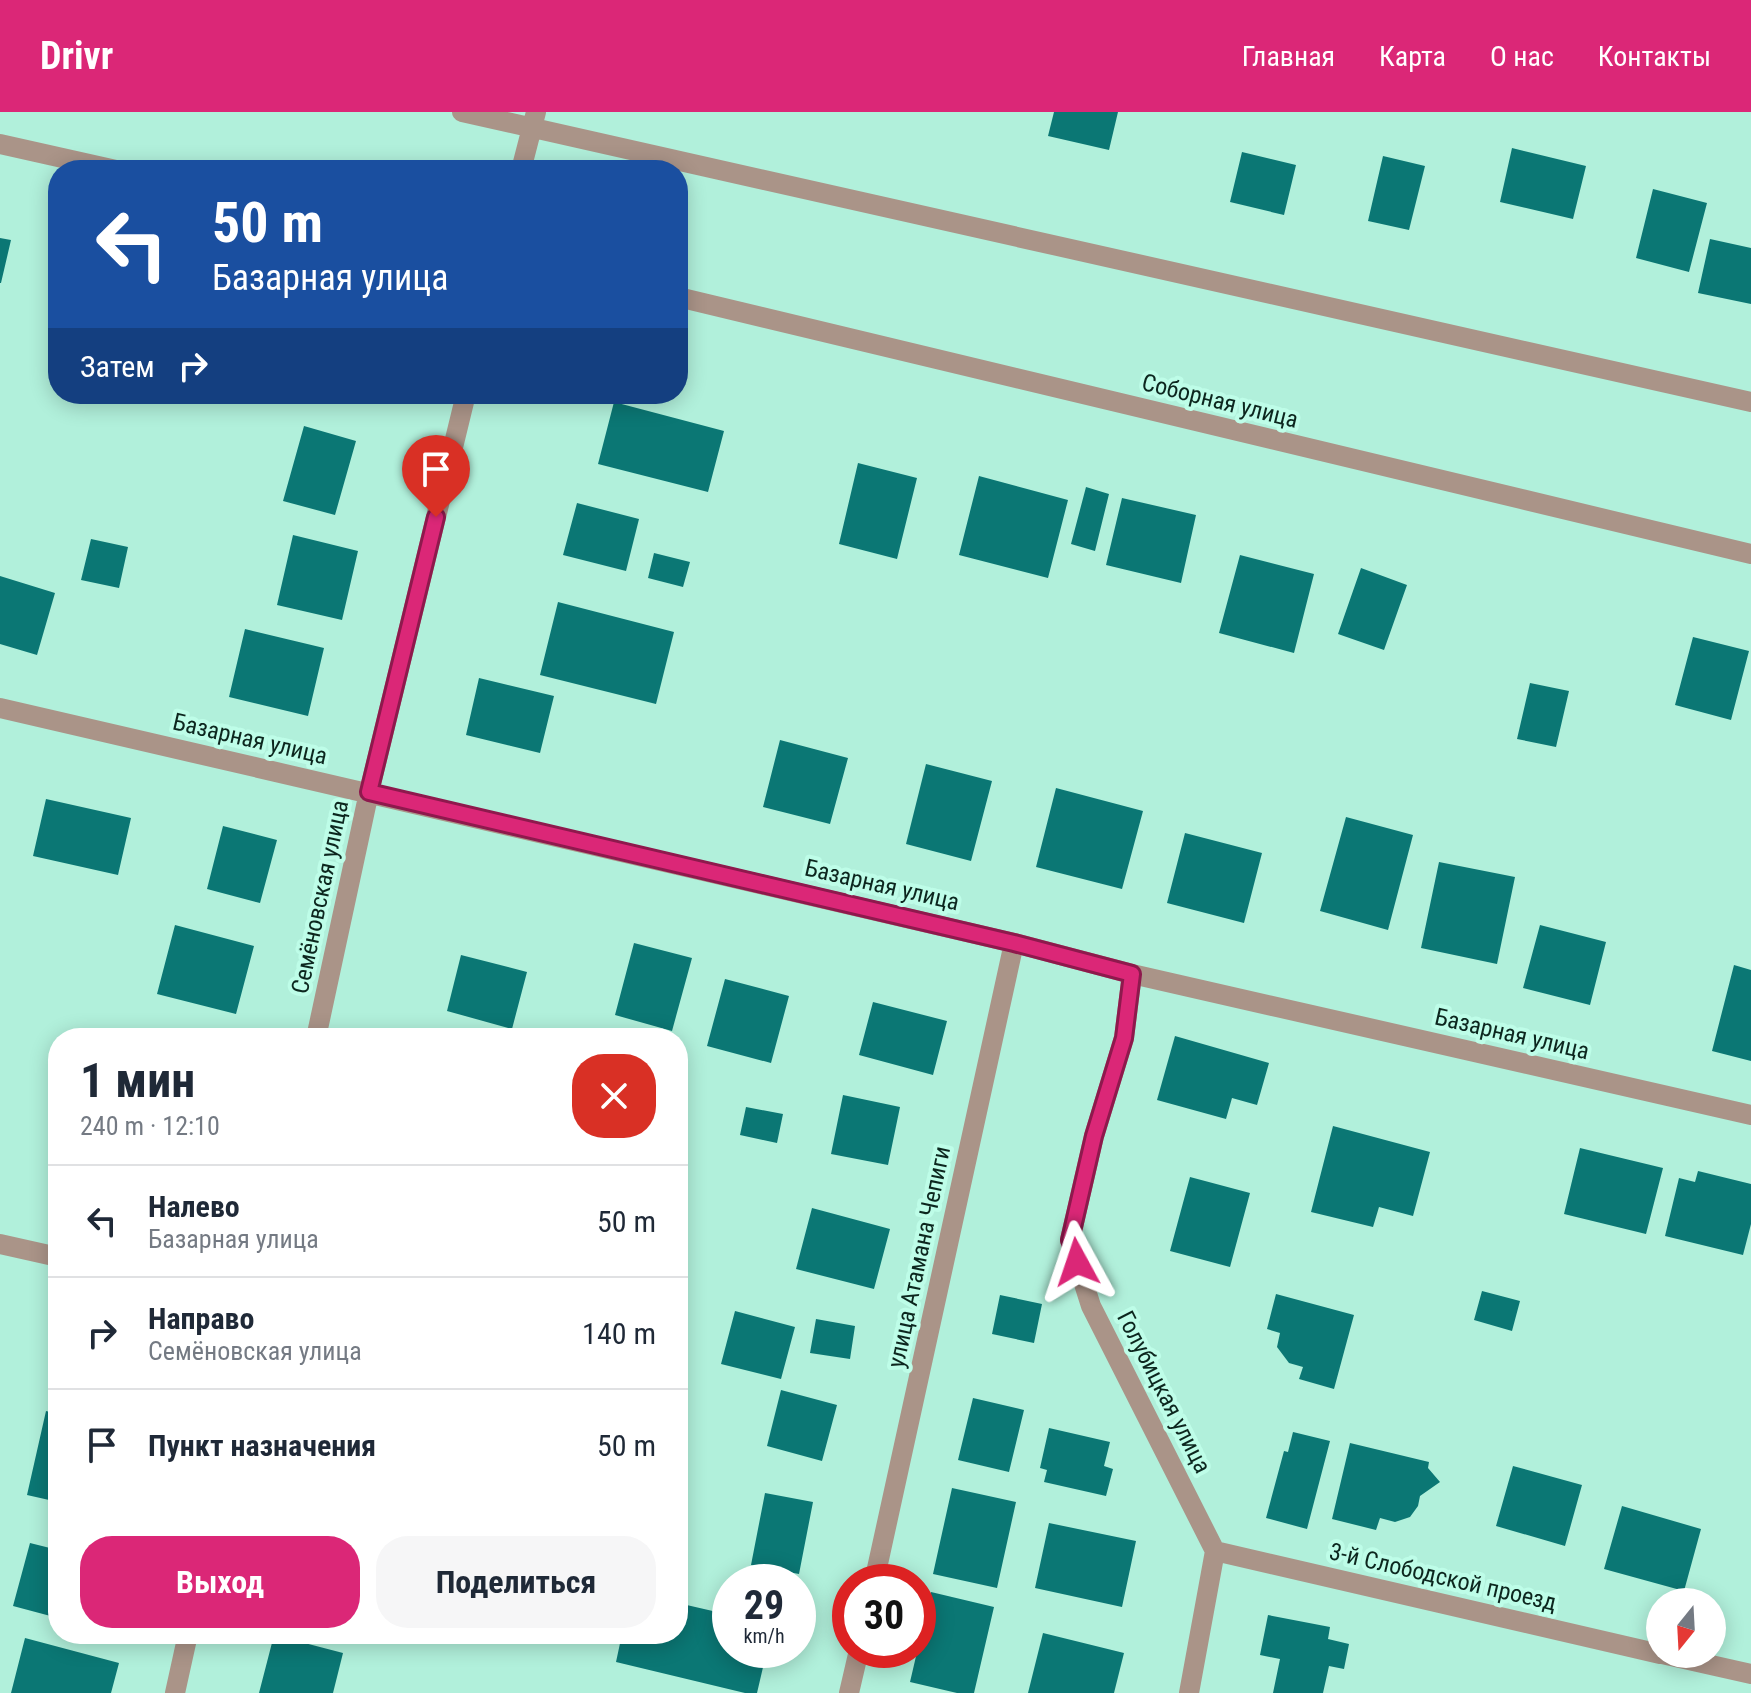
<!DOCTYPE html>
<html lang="ru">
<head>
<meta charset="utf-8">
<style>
  :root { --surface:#fff; --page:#f6f6f7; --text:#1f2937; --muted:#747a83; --line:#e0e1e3; --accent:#db2777 }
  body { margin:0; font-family:"Roboto Condensed",sans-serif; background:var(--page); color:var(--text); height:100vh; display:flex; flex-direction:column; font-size:30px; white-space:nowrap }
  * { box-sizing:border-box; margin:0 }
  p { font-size:26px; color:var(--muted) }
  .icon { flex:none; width:44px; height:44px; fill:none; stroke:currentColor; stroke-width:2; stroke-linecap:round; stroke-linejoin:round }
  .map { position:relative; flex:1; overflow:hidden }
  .details { position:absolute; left:48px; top:916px; width:640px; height:616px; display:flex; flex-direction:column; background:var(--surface); border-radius:32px; box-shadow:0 4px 20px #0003 }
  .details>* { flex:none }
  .banner { position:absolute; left:48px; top:48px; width:640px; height:244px; border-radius:32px; box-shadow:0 4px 20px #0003; background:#1a4fa0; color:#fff; overflow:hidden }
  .needle { width:52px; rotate:198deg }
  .tools { position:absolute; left:1646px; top:1476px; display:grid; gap:16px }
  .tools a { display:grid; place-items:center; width:80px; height:80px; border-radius:50%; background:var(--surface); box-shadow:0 4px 20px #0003; font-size:40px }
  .speed { position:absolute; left:712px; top:1452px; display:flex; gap:16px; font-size:40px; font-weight:700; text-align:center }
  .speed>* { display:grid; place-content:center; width:104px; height:104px; border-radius:50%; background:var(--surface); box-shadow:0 4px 20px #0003; line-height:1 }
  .speed small { font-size:20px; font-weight:400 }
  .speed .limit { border:12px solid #d22; background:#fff; color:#111 }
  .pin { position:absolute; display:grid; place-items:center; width:68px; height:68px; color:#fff; margin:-82px -34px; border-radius:50% 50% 50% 0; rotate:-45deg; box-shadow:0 0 8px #0007 }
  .pin .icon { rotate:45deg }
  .me { position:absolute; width:88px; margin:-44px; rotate:355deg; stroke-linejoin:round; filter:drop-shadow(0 0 6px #0008) }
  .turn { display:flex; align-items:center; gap:28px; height:168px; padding:0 32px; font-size:36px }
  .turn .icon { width:104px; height:104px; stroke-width:2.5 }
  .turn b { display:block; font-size:56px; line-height:68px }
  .then { display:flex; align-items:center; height:76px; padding:0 32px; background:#0003; gap:16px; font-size:30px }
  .round { display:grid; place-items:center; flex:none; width:84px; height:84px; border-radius:32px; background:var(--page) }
  .overview { display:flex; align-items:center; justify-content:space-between; height:136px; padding:0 32px }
  h1 { font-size:48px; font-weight:700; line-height:60px }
  .button { display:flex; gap:16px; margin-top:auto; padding:16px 32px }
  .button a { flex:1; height:92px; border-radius:32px; background:var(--accent); color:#fff; font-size:32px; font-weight:700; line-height:92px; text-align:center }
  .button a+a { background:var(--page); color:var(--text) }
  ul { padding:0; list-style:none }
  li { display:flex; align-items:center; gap:24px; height:112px; padding:0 32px; border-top:2px solid var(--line) }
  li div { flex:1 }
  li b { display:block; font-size:30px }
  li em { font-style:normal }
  header { display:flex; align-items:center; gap:48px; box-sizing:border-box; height:112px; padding:0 40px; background:var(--accent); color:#fff }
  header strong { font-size:38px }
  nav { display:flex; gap:44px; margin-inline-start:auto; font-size:28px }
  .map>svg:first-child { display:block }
  .building { fill:#0b7774 }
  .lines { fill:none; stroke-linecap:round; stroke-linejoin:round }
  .minor { stroke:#aa9488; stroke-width:20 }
  .route-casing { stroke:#8e194d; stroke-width:20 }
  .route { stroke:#db2777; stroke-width:14 }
  .labels { text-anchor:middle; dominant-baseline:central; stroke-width:8; stroke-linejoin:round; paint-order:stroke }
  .street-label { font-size:24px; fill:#0c261e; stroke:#befde8 }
</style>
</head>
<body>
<header>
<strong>Drivr</strong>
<nav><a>Главная</a><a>Карта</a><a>О нас</a><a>Контакты</a></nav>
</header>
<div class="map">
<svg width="1751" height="1581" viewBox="0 0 1751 1581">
  <rect width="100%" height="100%" fill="#b1f0db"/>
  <path class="building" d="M1054,0H1118L1109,38L1048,24Z
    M1512,36L1586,54L1573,107L1500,90Z
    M1242,40L1296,53L1284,103L1230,90Z
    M1383,44L1425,54L1409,118L1368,109Z
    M1653,77L1707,91L1689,160L1636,146Z
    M0,126L11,128L1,171H0Z
    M1710,127L1751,136V192L1698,181Z
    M614,290L724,319L708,380L598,352Z
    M304,314L356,329L335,403L283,389Z
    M858,351L917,366L897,447L839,432Z
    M979,364L1068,388L1048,466L959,443Z
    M1086,375L1109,382L1095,439L1071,432Z
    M1122,386L1196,403L1181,471L1106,453Z
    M577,391L639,407L626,459L563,443Z
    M293,423L358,439L342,508L277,493Z
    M91,427L128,435L119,476L81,468Z
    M654,441L690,450L683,475L648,466Z
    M1240,443L1314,462L1294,541L1219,521Z
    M1361,456L1407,473L1384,538L1338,522Z
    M0,464L55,481L37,543L0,532Z
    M558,490L674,520L656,592L540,563Z
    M245,517L324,536L308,604L229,585Z
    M1693,525L1749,539L1731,608L1675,593Z
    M479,566L554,584L540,641L466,623Z
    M1530,571L1569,579L1556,635L1517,627Z
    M780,628L848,646L830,712L763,695Z
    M926,652L992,669L971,749L906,732Z
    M1056,676L1143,699L1122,777L1036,755Z
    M46,687L131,706L118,763L33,744Z
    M1346,705L1413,723L1388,818L1320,799Z
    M223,714L277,728L260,791L207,777Z
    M1185,721L1262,741L1244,811L1167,791Z
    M1439,750L1515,765L1497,852L1421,836Z
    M175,813L254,834L236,902L157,882Z
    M1540,813L1606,830L1590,893L1523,876Z
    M634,831L692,846L672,919L615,903Z
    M461,843L527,860L512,917L447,899Z
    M1734,853L1751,858V949L1712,939Z
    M725,867L789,884L771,951L707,934Z
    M873,890L947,909L933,963L859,943Z
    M1175,924L1269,951L1257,993L1232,986L1226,1007L1157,988Z
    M843,983L900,995L888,1053L831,1042Z
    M746,995L783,1002L777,1031L740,1023Z
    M1333,1014L1430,1040L1413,1104L1379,1095L1373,1115L1311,1100Z
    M1580,1036L1663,1056L1646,1122L1564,1102Z
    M1698,1059L1751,1072V1112L1743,1143L1665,1124L1679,1066L1695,1070Z
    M1190,1065L1250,1081L1230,1155L1170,1139Z
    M812,1096L890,1117L874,1177L796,1157Z
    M1482,1179L1520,1189L1512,1219L1474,1208Z
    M1276,1182L1354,1203L1334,1277L1299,1267L1303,1255L1289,1251L1277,1235L1280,1221L1267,1217Z
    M1000,1183L1042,1192L1034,1231L992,1222Z
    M735,1199L795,1215L781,1267L721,1252Z
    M816,1207L855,1214L850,1247L810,1241Z
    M781,1278L837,1293L822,1349L767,1334Z
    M973,1286L1024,1298L1009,1360L958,1348Z
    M46,1299L58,1302V1390L27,1383Z
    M1049,1316L1110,1330L1104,1354L1113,1357L1106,1384L1044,1370L1047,1358L1040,1356Z
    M1293,1320L1330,1329L1307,1417L1266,1406L1284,1339L1288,1340Z
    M1350,1331L1429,1350L1428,1356L1440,1370L1420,1384L1418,1394L1410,1405L1395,1410L1380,1406L1376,1418L1332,1407Z
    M1513,1354L1582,1373L1565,1434L1496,1414Z
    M952,1376L1016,1390L997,1476L933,1462Z
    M765,1381L813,1390L799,1462L751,1453Z
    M1622,1394L1701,1417L1684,1479L1604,1457Z
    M1049,1411L1136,1429L1122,1495L1035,1476Z
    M30,1431L58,1438V1506L13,1494Z
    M931,1480L994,1495L974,1581H957L910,1570Z
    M678,1491L730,1503V1538H767L757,1581H745L616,1550L622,1522H678Z
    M1268,1503L1330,1515L1328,1527L1349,1532L1344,1557L1329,1554L1323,1581H1273L1280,1547L1260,1543Z
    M1043,1521L1124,1541L1114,1581H1028Z
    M274,1523L343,1541L333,1581H259Z
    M25,1526L119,1551L111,1581H11Z"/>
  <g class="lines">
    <path class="minor" d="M462,0L1751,290
      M0,32L116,58
      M521,58L536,0
      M678,185L1751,442
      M0,596L1014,831L1132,862L1751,1003
      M1132,862L1124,926L1094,1024L1070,1128L1091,1194L1215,1439L1189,1581
      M316,926L369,680L466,282
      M0,1132L58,1145
      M1215,1439L1660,1542
      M874,1470L1014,831
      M1662,1542L1751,1562
      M175,1581L188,1522
      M849,1581L859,1538"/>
  </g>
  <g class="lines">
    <defs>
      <path id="route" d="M436,405L369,680L1014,831L1132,862L1124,926L1094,1024L1070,1128L1077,1150"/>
    </defs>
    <use href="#route" class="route-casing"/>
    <use href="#route" class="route"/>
  </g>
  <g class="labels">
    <g class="street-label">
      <text transform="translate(1220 289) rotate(14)">Соборная улица</text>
      <text transform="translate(250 627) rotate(13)">Базарная улица</text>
      <text transform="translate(882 773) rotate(13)">Базарная улица</text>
      <text transform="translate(320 785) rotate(-78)">Семёновская улица</text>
      <text transform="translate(1512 922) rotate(13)">Базарная улица</text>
      <text transform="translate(919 1145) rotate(-78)">улица Атамана Чепиги</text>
      <text transform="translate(1164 1280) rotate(63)">Голубицкая улица</text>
      <text transform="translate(1443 1465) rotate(13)">3-й Слободской проезд</text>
    </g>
  </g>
</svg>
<div class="tools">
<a><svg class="needle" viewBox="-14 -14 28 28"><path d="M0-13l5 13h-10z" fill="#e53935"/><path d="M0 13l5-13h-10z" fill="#747a83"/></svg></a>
</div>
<div class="speed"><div>29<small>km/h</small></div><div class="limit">30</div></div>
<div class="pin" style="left:436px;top:405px;background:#d93025"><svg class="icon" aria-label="arrive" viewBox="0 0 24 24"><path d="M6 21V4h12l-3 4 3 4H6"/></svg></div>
<svg class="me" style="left:1077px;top:1150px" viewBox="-20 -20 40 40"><path d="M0-17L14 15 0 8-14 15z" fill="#db2777" stroke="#fff" stroke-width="4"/></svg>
<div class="banner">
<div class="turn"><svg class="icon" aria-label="left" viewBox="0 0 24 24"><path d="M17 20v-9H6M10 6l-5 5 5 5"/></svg><div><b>50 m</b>Базарная улица</div></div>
<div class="then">Затем<svg class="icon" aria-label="right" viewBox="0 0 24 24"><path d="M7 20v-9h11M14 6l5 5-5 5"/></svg></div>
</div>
<section class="details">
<div class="overview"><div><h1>1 мин</h1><p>240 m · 12:10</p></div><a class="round" style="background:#d93025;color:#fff"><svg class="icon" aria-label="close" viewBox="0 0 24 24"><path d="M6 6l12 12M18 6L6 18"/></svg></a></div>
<ul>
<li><svg class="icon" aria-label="left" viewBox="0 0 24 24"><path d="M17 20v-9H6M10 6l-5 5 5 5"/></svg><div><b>Налево</b><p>Базарная улица</p></div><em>50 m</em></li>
<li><svg class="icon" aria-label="right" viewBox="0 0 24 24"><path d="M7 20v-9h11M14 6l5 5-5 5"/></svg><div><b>Направо</b><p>Семёновская улица</p></div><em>140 m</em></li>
<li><svg class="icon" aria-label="arrive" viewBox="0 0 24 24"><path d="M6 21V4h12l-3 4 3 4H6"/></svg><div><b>Пункт назначения</b></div><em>50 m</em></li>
</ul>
<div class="button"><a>Выход</a><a>Поделиться</a></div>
</section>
</div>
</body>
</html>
